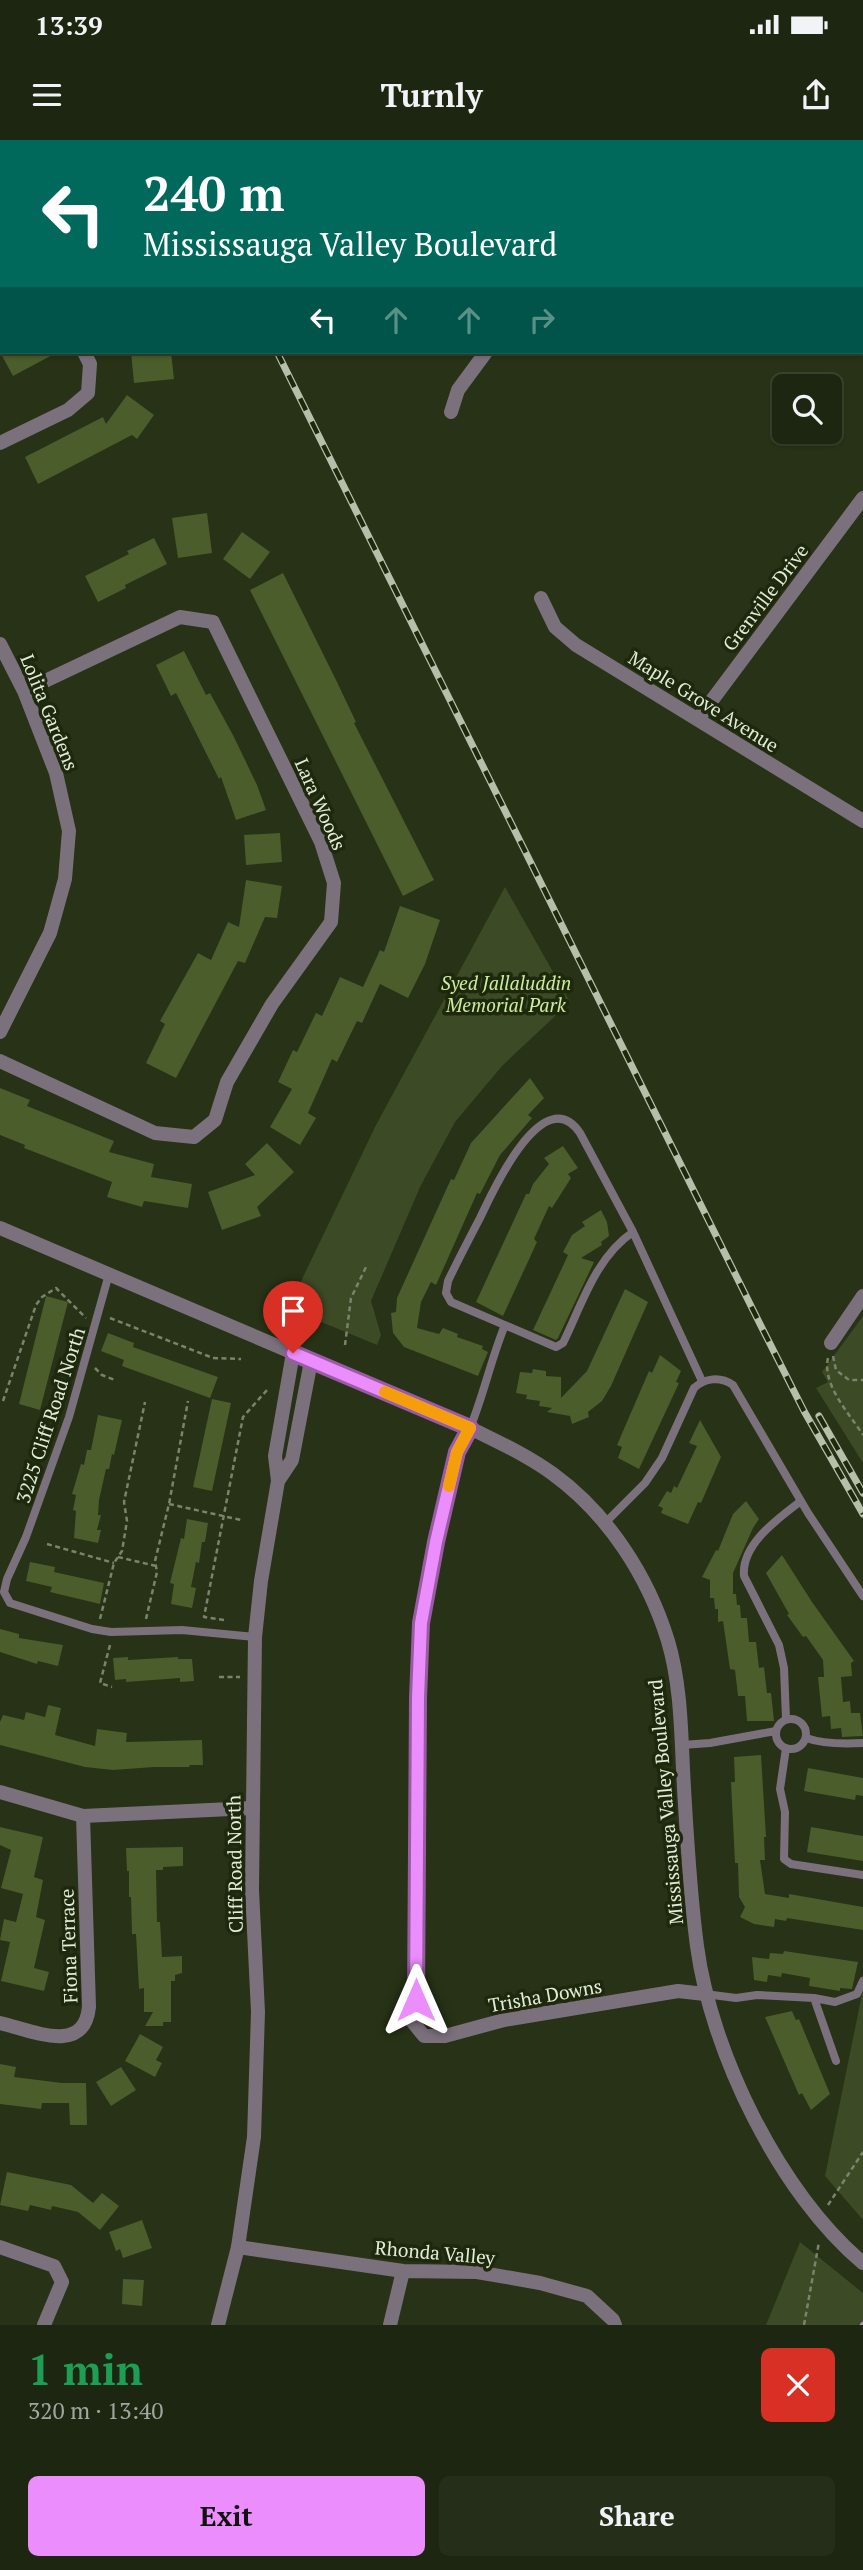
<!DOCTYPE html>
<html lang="en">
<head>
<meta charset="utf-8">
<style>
  :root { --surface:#1d2610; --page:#252e19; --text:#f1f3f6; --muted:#a0a59f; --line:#3b4330; --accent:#eb8dfc }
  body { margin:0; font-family:"PT Serif",serif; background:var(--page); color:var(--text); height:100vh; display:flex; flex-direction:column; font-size:26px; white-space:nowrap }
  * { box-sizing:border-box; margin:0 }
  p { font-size:23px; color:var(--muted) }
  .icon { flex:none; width:38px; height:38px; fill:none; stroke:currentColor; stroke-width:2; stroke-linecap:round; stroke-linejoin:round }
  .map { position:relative; height:2185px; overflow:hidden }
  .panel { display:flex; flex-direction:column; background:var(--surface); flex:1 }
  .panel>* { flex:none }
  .guide { position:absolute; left:0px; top:0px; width:864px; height:214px; box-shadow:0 2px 5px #0004,0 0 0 2px var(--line); background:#00695c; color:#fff; overflow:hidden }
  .buttons { position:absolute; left:772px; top:234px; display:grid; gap:14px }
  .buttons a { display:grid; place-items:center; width:70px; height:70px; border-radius:10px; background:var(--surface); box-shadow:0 2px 5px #0004,0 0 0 2px var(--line); font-size:35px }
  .pin { position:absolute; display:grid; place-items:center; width:60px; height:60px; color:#fff; margin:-72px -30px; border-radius:50% 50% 50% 0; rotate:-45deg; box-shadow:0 0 7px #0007 }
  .pin .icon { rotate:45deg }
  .me { position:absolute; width:77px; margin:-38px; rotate:0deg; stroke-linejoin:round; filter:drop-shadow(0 0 5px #0008) }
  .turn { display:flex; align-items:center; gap:24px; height:147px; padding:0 28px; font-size:32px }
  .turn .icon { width:91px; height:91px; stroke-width:2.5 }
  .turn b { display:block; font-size:49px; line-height:60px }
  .lanes { display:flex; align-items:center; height:66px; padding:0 28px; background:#0003; justify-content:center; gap:35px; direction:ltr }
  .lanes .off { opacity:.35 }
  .round { display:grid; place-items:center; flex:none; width:74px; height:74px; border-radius:10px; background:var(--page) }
  .summary { display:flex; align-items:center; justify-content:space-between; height:119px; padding:0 28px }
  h1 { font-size:42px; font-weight:800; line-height:52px; color:#1e9e55 }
  .button { display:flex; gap:14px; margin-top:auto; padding:14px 28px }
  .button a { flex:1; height:80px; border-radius:10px; background:var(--accent); color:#111; font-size:28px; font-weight:800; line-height:80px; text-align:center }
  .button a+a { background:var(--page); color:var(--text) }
  .status { display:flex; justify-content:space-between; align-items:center; height:49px; padding:0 35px; background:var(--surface); direction:ltr }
  .status svg { height:19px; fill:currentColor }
  header { display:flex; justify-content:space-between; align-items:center; height:91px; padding:0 28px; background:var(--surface); font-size:32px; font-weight:800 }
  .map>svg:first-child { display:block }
  .green { fill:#3c4a26 }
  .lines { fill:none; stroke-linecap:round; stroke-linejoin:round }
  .stream { stroke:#aa93ac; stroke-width:4.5 }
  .building { fill:#4a5d2a }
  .path { stroke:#7a846c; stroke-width:2.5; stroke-dasharray:5 3.5; stroke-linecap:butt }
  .service { stroke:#7b717d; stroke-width:8 }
  .minor { stroke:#7b717d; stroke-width:14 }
  .tertiary { stroke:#7b717d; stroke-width:14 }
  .rail-casing { stroke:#b6bfaa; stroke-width:7 }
  .rail { stroke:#1e280c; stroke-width:4.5; stroke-dasharray:13; stroke-linecap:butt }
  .route-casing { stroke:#995ca4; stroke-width:18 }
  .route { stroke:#eb8dfc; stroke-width:12 }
  .slow { stroke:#f59e0b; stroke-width:12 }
  .labels { text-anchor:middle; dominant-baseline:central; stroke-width:7; stroke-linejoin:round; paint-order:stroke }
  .street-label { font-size:19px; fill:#e3ebd9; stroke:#1e280c }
  .park-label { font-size:19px; font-style:italic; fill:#cded9e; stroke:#1e280c }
</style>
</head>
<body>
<div class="status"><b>13:39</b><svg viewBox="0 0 49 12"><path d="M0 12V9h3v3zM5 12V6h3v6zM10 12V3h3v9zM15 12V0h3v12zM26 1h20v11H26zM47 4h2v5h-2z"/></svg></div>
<header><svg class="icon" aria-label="menu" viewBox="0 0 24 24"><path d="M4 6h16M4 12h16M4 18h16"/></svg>Turnly<svg class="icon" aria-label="share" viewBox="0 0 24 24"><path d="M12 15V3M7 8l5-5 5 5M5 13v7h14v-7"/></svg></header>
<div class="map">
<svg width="863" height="2185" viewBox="0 0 863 2185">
  <rect width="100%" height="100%" fill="#273216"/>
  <path class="green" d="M505,747L570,862L502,926L455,982L421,1045L371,1161L381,1195L377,1205L280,1165L292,1160L376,985Z
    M863,1176V1323L816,1248L828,1242L822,1232Z
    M863,1849V2080L825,2036Z
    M800,2102L863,2153V2185H766Z"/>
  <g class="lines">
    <path class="stream" d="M862,2185L863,2184"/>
  </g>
  <path class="building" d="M0,212H58L13,236Z
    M131,212H171L174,239L134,243Z
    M127,255L154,275L137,299L132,295L38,344L25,317L103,277L106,284Z
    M207,373L212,413L178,418L172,378Z
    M242,392L270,412L250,439L223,419Z
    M154,398L167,424L125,445L126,448L98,462L85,436L129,414L127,411Z
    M283,433L336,540L356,582L354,583L434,740L403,756L250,450Z
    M184,511L206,555L210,553L234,597L257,645L266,670L236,680L221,637L219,639L176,553L171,556L156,525Z
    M280,693L282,722L246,725L244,695Z
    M246,740L282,746L277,778L265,777L245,823L238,821L176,938L146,923L165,884L160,881L198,813L211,820L228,782L239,787Z
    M400,766L440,780L425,824L408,858L380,844L362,883L357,881L337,922L332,919L308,973L316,978L300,1005L270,987L292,949L278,942L293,910L297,912L316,873L322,876L340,837L363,847L380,810L384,812Z
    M530,938L544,958L528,975L532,978L500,1015L480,1054L477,1053L436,1145L431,1142L421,1162L417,1188L439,1194L443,1188L458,1194L457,1197L483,1206L482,1209L488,1212L478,1236L404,1207L393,1193L391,1173L396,1172L397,1158L451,1039L454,1040L471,1003Z
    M0,948L30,960L27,966L114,1001L109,1012L154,1024L151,1037L192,1044L188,1068L144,1061L142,1067L107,1057L112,1042L24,1008L25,1005L0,995Z
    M267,1003L294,1032L257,1067L261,1076L222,1090L208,1052L255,1035L245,1024Z
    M563,1006L578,1028L568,1034L571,1038L552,1068L549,1066L534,1099L537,1102L503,1176L476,1162L526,1054H529L533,1044L549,1024L544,1018Z
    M601,1070L607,1082L609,1096L601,1102L602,1105L581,1118L594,1122L558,1198L556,1200L533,1190L568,1115L563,1112L572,1095L585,1086L582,1082Z
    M625,1149L648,1162L611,1246L602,1261L588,1272L589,1277L572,1284L570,1276L547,1272L552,1268L539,1266L540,1261L526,1259L527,1255L516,1253L520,1232L532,1233L533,1229L546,1231V1236L561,1237V1258L587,1231Z
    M46,1156L68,1162L40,1270L19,1264Z
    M108,1193L134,1203L133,1207L218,1237L210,1258L122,1226L124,1220L101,1211Z
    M660,1215L681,1231L676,1242L679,1243L639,1329L618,1318L622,1307L617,1305L649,1231L652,1233Z
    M212,1259L231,1263L212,1351L193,1347Z
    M98,1275L122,1280L114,1315L112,1314L109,1329H106L99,1360L98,1375H101L97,1390H101L98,1403L74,1398L76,1371L73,1370L76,1355L72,1354L81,1324L84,1325L87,1310H91Z
    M700,1280L721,1317L701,1363L698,1362L688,1384L661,1373L663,1368L658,1366L667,1351L671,1353L674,1346L677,1348L697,1306L689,1303Z
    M746,1361L759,1379L753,1388L733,1433V1454H736L737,1465H740L741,1478H747L749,1502H756L759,1528L764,1527L767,1553H771L774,1581H747L745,1556H738L735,1530L730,1529L723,1481L718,1482V1469H715L714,1458H710V1440L702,1437L716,1410L718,1411L733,1374Z
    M187,1379L208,1383L205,1402H202L199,1423L196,1422L191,1447L196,1448L192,1468L171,1464L174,1444L170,1443L181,1398L184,1399Z
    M782,1415L812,1462L854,1521L851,1523L852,1536L841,1537L843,1562L850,1561L851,1573H860L863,1596L842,1597L841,1588L831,1589L830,1576L822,1577L818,1537H824L823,1520L806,1496L803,1497L787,1475L789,1474L766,1433Z
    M30,1422L55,1427L54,1432L104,1443L100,1464L50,1452L52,1447L26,1441Z
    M0,1489L19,1494V1498L63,1505L58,1526L38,1521L37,1524L0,1512Z
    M128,1517V1520L178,1517V1519H192L194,1541L180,1542V1538L126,1542V1539L115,1540L113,1518Z
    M48,1565L61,1568L55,1595L95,1606L97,1589L127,1593L126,1602L202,1600L203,1625H189L190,1627H154L113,1630L85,1627L0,1605V1582L3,1575L24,1580L26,1572L45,1577Z
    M761,1615L766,1697H764L765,1720H760L765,1754L789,1758V1754L863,1767V1790L787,1778L786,1781L775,1779L774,1787L754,1784L740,1777L745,1767L739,1757L738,1723H735L731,1642H735L734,1617Z
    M808,1628L863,1638V1656L856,1655L855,1660L804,1651Z
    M0,1687L43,1697L34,1737L43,1740L36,1777L45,1780L34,1828L49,1832L44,1851L1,1841L10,1802L0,1800L4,1779L16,1782L23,1754L1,1748L11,1710L0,1705Z
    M811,1687L863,1696V1721L807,1712Z
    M183,1707V1726L163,1727V1730H156L157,1782H160L162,1817L182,1816V1833L175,1835V1841H171V1882H163V1886H145L153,1872H144V1848L139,1849L136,1794H132L131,1757H129V1731H127L126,1708Z
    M784,1811L858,1822L852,1849L840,1848V1851L809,1846L810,1838L782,1833L781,1837L768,1835L767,1842L754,1840L752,1817L769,1819L770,1813L783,1814Z
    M792,1871L796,1880L799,1879L830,1954L811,1970L802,1953L799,1955L765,1877Z
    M140,1894L163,1907L156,1920L162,1923L155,1937L125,1921Z
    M0,1924L16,1927L14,1937L62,1943H86L87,1985H70L69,1963H42L41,1969L0,1964Z
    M121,1927L136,1950L111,1966L96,1942Z
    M7,2032L71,2045L93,2063L102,2053L119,2066L100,2090L78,2072L52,2066L51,2070L30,2065L28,2071L0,2065Z
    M142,2080L152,2108L123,2118L120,2109L116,2111L109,2092Z
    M123,2139L144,2140L142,2166L122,2164Z"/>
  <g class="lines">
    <path class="path" d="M110,1178L213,1218L241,1219
      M345,1205L351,1158L367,1125
      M833,1216L836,1230L849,1240H863
      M828,1218C822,1245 849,1273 863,1295
      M95,1228L102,1235L115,1240
      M3,1261L36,1165L42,1157L56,1148L86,1178
      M169,1364L241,1380
      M47,1404L114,1423
      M118,1417L156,1426
      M100,1479L114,1423L122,1411L127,1381L124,1362L145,1262
      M146,1479L157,1432L155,1421L169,1364L188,1261
      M224,1480L204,1477L243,1277L267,1250
      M110,1505L100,1543L112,1547
      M219,1537H240
      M828,2065L863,2012
      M804,2185L819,2102"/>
    <path class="service" d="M257,0V2
      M426,0L427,2
      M503,2L505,0
      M633,1092C596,1117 582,1164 563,1203L556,1207L451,1162L446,1153L448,1141C458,1120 469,1099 480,1078C492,1053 543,939 580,993L633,1092L702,1241
      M109,1134L69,1277L26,1397L7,1439L4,1452L10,1463L92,1489L111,1492L182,1490L255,1497
      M470,1288C484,1254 491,1219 505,1185
      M605,1383L645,1343L662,1318L694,1248C705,1238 720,1236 733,1245L808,1373L863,1456
      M776 1594a15 15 0 1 1 30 0a15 15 0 1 1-30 0Z
      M786,1579L784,1528L779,1505L744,1436C741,1404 779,1378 801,1361
      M806,1598C823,1604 845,1604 863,1603
      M682,1605L710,1603L776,1591
      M786,1608L780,1649L785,1672L784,1719L791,1724L863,1735
      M705,1854L736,1858L757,1855L814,1858L835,1862L857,1854L863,1841
      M814,1858L836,1921"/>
    <path class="minor" d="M676,2L678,0
      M0,42L2,45
      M451,272L458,250L486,212
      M0,303L68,270L88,253L90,224L84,212
      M541,458L555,487L576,505L863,681
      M0,504L24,551L56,633L69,691L65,739L50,793L0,892
      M698,579L863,358
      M0,921L155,993L194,997L215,980L227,942L272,864L331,782L334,743L321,702L213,482L180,477L24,551
      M831,1203L863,1156
      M470,1288L457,1312L436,1402L421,1483L418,1558L416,1860L412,1881L424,1896H445L504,1880L678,1851L705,1854
      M0,1652L83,1676L252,1668
      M0,1883C31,1890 84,1916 89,1867L83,1676
      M0,2107L54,2126L62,2142L44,2185
      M238,2107L403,2131L477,2132L540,2143L587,2156L613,2180L615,2185
      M390,2185L403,2131"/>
    <path class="tertiary" d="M0,1088L470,1288C498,1302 527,1315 553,1334C608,1374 648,1436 668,1501C682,1548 681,1599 684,1648C687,1700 690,1754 697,1806C711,1912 780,2054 863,2123
      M278,1341L292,1320L311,1221
      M218,2185L238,2107L254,1997L258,1872L252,1750L255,1497L261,1441L278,1341L275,1316L293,1213"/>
    <defs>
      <path id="rail" d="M182,0L183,2
        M277,212L759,1182L804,1271L863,1374
        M819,1276L863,1353"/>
    </defs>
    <use href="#rail" class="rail-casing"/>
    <use href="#rail" class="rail"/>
  </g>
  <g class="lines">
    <defs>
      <path id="route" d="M293,1213L470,1288L457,1312L436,1402L421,1483L418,1558L416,1860"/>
    </defs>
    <use href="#route" class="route-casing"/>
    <use href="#route" class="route"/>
    <path class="slow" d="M385,1252L470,1288L457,1312L449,1346"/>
  </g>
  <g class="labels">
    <g class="street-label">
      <text transform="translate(765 457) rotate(-53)">Grenville Drive</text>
      <text transform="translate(704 561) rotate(32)">Maple Grove Avenue</text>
      <text transform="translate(50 572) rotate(68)">Lolita Gardens</text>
      <text transform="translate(321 664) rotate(66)">Lara Woods</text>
      <text transform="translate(50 1275) rotate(-72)">3225 Cliff Road North</text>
      <text transform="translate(665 1662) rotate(-95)">Mississauga Valley Boulevard</text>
      <text transform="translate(234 1724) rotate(-91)">Cliff Road North</text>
      <text transform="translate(68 1806) rotate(-92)">Fiona Terrace</text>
      <text transform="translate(545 1855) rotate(-10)">Trisha Downs</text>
      <text transform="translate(435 2112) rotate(5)">Rhonda Valley</text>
    </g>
    <g class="park-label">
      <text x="506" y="842">Syed Jallaluddin<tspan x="506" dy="22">Memorial Park</tspan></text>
    </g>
  </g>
</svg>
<div class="buttons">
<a><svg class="icon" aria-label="search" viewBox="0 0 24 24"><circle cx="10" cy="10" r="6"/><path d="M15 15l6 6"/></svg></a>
</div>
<div class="pin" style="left:293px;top:1213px;background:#d93025"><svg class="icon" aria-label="arrive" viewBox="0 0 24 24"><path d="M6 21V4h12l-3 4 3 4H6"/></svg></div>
<svg class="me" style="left:416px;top:1860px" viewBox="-20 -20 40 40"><path d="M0-17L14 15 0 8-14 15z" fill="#eb8dfc" stroke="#fff" stroke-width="4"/></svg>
<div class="guide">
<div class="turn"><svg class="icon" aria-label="left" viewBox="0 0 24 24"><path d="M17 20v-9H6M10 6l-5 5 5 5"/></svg><div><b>240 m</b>Mississauga Valley Boulevard</div></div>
<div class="lanes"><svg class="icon" aria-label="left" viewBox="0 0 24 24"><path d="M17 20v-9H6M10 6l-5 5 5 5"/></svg><svg class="icon off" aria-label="ahead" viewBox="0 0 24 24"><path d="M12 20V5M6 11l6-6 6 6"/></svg><svg class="icon off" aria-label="ahead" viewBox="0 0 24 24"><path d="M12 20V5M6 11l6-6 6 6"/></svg><svg class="icon off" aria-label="right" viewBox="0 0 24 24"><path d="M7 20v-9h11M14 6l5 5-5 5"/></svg></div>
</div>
</div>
<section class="panel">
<div class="summary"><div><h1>1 min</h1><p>320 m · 13:40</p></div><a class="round" style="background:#d93025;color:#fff"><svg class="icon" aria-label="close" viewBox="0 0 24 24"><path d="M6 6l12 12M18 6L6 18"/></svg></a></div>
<div class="button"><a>Exit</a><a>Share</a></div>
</section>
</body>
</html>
